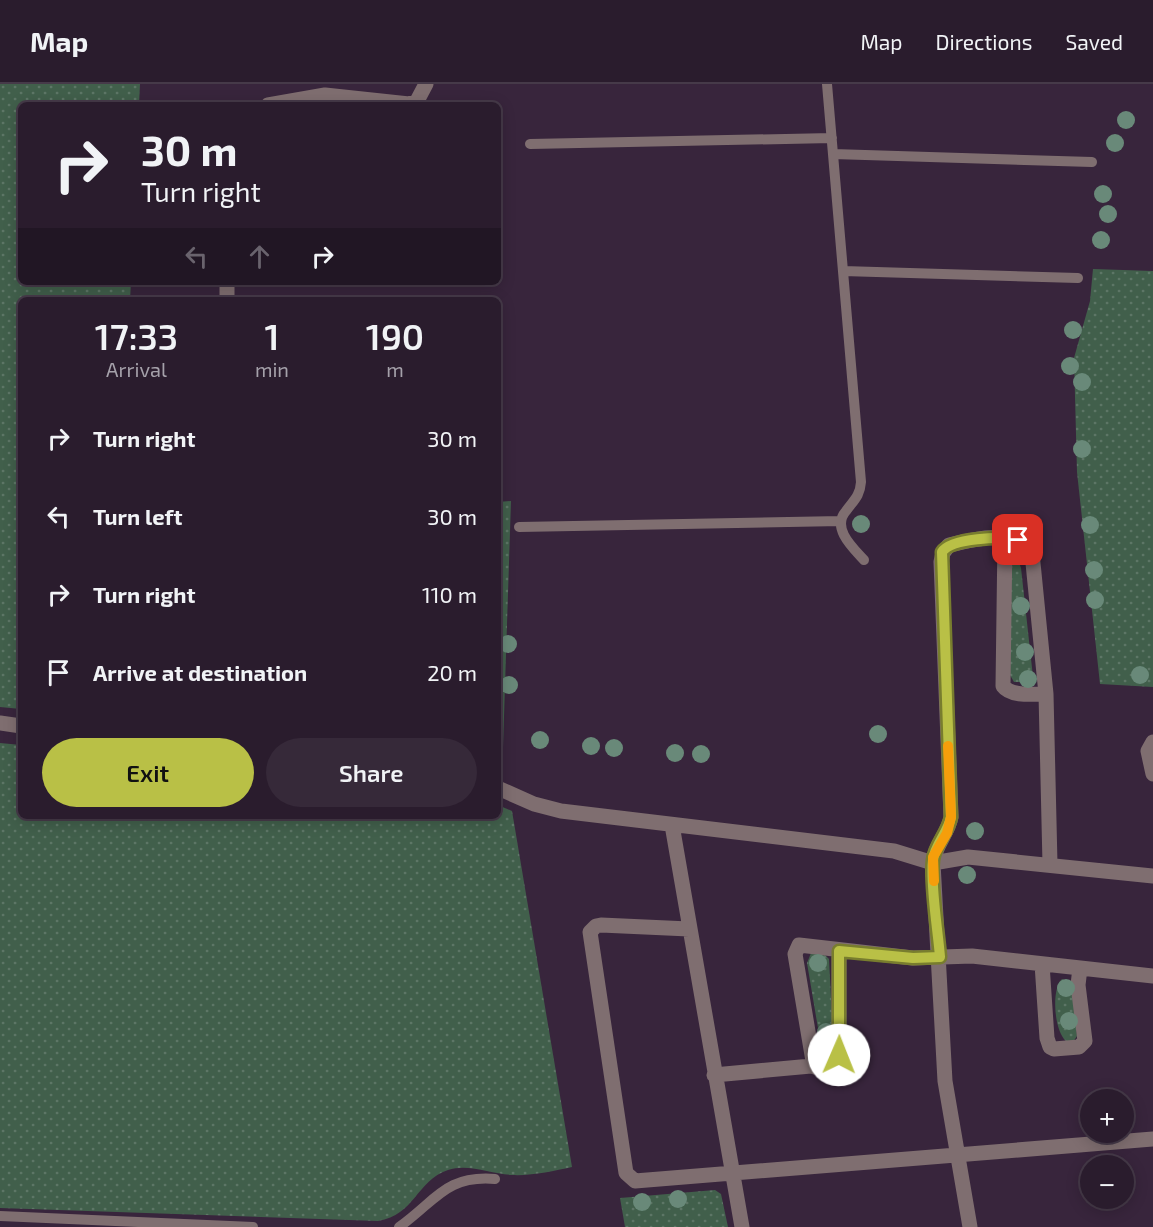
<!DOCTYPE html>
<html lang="en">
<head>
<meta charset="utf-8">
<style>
  :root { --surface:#2a1c2d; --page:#362939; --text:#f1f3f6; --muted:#a5a1aa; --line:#463a49; --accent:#b9c046 }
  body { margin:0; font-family:"Exo 2",sans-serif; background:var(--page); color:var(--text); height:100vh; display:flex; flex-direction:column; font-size:22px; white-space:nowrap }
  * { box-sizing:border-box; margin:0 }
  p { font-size:20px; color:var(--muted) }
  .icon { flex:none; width:33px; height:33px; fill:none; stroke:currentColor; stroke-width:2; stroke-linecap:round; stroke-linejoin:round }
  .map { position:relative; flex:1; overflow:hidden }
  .side { position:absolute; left:18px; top:213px; width:483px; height:522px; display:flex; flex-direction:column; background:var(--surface); border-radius:9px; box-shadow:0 3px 15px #0003,0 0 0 2px var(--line) }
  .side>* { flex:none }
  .banner { position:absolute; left:18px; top:18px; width:483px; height:183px; border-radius:9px; box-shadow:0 3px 15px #0003,0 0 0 2px var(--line); background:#2a1c2d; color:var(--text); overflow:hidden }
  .tools { position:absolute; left:1080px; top:1005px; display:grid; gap:12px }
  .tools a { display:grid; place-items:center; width:54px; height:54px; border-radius:50%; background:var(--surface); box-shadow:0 3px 15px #0003,0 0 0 2px var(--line); font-size:30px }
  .pin { position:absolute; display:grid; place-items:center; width:51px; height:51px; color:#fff; margin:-26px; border-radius:12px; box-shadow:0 3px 9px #0006 }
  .me { position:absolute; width:66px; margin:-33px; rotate:1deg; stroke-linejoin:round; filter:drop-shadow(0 0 4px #0008) }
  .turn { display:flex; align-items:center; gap:21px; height:126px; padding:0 24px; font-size:27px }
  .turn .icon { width:78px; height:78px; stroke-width:2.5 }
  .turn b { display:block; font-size:42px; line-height:51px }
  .lanes { display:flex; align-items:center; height:57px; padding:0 24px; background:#0003; justify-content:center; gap:30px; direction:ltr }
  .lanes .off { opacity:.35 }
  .eta { display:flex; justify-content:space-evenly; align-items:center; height:102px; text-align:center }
  .eta b { font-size:36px; font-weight:600; line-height:42px }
  .button { display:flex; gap:12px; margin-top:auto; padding:12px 24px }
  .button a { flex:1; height:69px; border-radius:36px; background:var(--accent); color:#111; font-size:24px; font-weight:600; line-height:69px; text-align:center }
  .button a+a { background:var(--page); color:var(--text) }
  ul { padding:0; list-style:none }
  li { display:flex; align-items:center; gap:18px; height:78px; padding:0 24px }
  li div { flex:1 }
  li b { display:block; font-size:22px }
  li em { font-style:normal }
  header { display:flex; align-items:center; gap:36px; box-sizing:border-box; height:84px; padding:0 30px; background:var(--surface); border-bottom:2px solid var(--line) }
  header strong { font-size:28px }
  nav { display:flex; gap:33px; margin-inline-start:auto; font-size:21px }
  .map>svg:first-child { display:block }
  .grass { fill:url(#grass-dots) }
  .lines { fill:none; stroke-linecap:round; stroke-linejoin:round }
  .service { stroke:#7f6e70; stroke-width:10 }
  .minor { stroke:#7f6e70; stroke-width:15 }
  .tree { fill:#698979 }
  .route-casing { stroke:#787d2e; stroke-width:15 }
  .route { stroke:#b9c046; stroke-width:10 }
  .slow { stroke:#f59e0b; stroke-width:10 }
</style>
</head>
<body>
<header>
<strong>Map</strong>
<nav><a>Map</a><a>Directions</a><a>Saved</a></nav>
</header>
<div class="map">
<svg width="1153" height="1143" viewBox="0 0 1153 1143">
  <defs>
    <pattern id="grass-dots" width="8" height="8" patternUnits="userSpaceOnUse" patternTransform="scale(1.5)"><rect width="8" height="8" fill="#415f4b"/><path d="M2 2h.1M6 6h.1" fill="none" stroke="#5d7666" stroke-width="1.8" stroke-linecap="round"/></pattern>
  </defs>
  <rect width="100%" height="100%" fill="#38253c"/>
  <path class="grass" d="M0,0H140L139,21H21V198H131L130,216H21V625L0,623Z
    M1093,185L1153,187V603L1100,600L1077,388L1074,274L1090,217Z
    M511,417L503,663L498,662V418Z
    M1015,473L1018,475L1021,484L1033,593L1031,598H1014L1010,591L1011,475Z
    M0,659L21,661V732H498V721L512,727L572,1083C553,1087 532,1092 512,1091C492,1090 468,1079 448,1086C416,1097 415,1131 378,1137L0,1124Z
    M811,869L825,871L829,875L833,951L826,961L820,956L807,879Z
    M1062,895L1072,899L1077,952L1073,958L1066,957C1054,947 1051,905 1062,895Z
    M715,1106L721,1110L728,1143H625L620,1114Z"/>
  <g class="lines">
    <path class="service" d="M827,0L861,398C860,412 854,416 846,427C831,444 853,464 864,476
      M530,60L832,54
      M833,70L1092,78
      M843,187L1078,194
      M519,443L841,437
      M0,1132L253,1143
      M399,1143C436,1117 445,1091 495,1095"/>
    <path class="minor" d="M268,21L325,11L409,20L417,17L426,0
      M227,216V198
      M1005,454L1003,602C1011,613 1034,610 1046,610
      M0,639L21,642
      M1153,658L1148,667L1153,690
      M498,704L534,720L561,727L894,767L933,779L968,773L1153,792
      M672,741L742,1143
      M689,845L601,841L596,842L590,848L626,1089L635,1097L1153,1055
      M1042,880L1047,954L1050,963L1054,965L1079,963L1085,957L1078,901L1080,884
      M814,983L795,870L799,861L913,874L972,872L1153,892
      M714,991L833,980L839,964V867
      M970,1143L945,997L933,779C934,762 948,750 951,733L941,478L943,469L949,461C973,456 1017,443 1032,469L1046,610L1050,780"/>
  </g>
  <g class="tree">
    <circle cx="1126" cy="36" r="9"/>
    <circle cx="1115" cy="59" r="9"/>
    <circle cx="1103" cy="110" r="9"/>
    <circle cx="1108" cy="130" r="9"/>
    <circle cx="1101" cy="156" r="9"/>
    <circle cx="1073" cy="246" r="9"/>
    <circle cx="1070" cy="282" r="9"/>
    <circle cx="1082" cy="298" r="9"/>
    <circle cx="1082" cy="365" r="9"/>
    <circle cx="861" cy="440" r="9"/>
    <circle cx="1090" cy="441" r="9"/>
    <circle cx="1094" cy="486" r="9"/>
    <circle cx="1095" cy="516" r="9"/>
    <circle cx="1021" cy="522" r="9"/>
    <circle cx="508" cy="560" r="9"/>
    <circle cx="1025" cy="568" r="9"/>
    <circle cx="1140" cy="591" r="9"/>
    <circle cx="1028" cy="595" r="9"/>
    <circle cx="509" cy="601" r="9"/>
    <circle cx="878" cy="650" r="9"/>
    <circle cx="540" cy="656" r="9"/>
    <circle cx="591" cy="662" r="9"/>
    <circle cx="614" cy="664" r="9"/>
    <circle cx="675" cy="669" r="9"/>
    <circle cx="701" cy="670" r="9"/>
    <circle cx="975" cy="747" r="9"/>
    <circle cx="967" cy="791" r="9"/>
    <circle cx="818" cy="879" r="9"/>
    <circle cx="1066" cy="904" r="9"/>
    <circle cx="1069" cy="937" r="9"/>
    <circle cx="826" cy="948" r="9"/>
    <circle cx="678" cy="1115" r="9"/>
    <circle cx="642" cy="1118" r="9"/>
  </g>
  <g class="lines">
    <defs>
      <path id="route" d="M839,971V867L913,874L940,873C938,847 930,800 933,776C935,760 948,749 951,733L942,468C951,454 1002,452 1018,456"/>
    </defs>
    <use href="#route" class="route-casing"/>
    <use href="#route" class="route"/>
    <path class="slow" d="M934,797L933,773L947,749L951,733L948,662"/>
  </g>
</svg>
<div class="tools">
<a>+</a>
<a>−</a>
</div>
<div class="pin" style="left:1018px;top:456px;background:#d93025"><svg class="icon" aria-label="arrive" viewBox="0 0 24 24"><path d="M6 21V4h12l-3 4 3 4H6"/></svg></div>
<svg class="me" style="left:839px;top:971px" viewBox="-20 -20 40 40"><circle r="19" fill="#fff"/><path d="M0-13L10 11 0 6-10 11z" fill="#b9c046"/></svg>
<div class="banner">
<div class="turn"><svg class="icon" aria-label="right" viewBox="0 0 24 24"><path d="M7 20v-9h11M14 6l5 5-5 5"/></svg><div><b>30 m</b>Turn right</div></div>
<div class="lanes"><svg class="icon off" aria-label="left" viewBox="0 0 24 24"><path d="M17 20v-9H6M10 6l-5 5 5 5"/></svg><svg class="icon off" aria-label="ahead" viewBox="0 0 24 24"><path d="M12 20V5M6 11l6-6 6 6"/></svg><svg class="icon" aria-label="right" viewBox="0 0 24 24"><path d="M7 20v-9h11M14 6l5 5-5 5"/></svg></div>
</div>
<section class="side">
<div class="eta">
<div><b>17:33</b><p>Arrival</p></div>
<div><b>1</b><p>min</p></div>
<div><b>190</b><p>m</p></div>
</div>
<ul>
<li><svg class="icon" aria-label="right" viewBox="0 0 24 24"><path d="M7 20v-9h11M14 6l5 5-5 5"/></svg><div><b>Turn right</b></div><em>30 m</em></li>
<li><svg class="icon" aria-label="left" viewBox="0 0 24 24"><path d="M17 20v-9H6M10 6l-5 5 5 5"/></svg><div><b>Turn left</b></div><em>30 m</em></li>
<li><svg class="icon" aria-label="right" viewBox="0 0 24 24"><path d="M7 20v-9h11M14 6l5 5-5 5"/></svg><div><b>Turn right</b></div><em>110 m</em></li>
<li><svg class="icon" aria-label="arrive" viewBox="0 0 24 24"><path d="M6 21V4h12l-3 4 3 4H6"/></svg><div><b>Arrive at destination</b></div><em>20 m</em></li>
</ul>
<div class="button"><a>Exit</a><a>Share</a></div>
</section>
</div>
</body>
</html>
